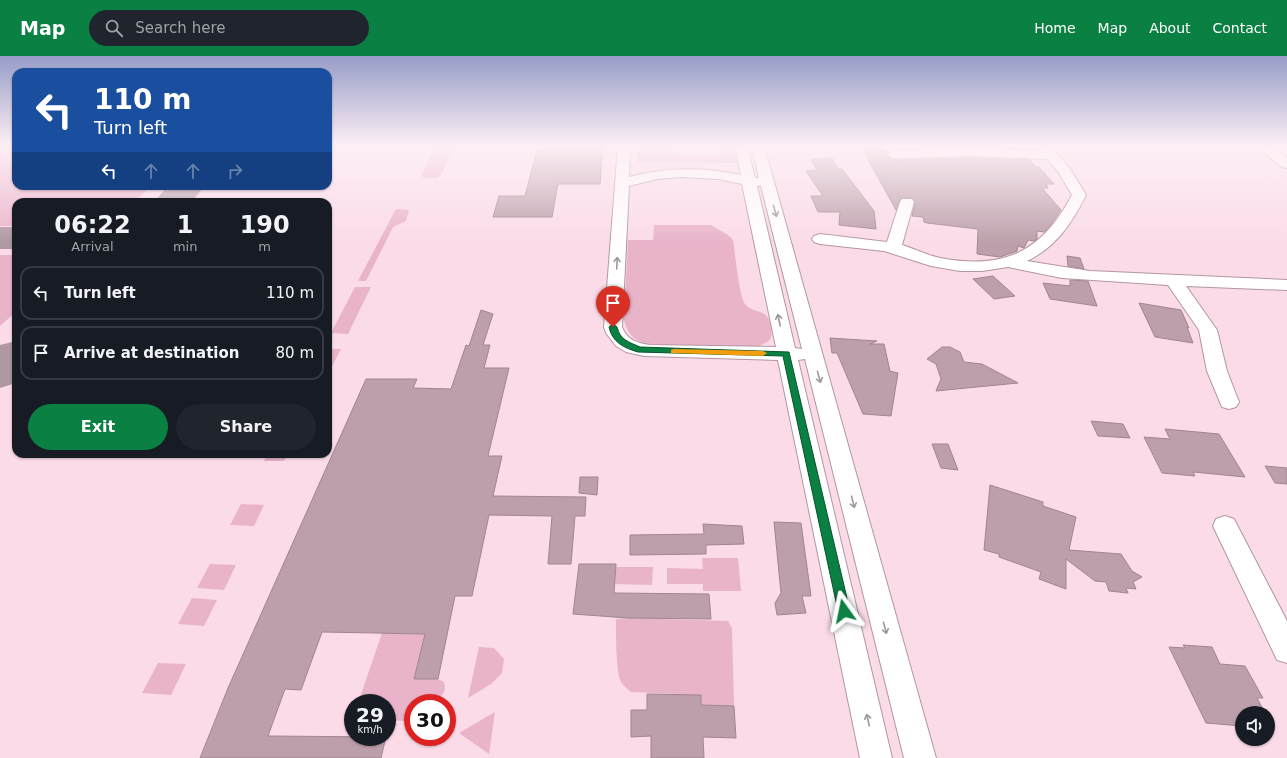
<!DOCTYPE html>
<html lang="en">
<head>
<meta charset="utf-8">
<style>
  :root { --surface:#171b24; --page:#20242c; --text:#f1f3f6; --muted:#9ea1a6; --line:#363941; --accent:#0b8043 }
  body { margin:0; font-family:"DejaVu Sans",sans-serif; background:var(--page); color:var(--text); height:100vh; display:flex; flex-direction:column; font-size:15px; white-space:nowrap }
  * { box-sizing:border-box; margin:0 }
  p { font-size:13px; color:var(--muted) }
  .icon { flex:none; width:22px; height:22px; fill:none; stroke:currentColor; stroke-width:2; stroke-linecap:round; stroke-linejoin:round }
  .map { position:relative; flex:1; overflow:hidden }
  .drawer { position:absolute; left:12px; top:142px; width:320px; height:260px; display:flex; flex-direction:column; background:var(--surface); border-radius:12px; box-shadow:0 1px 3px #0004 }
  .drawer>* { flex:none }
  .top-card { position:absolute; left:12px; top:12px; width:320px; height:122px; border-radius:12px; box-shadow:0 1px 3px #0004; background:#1a4fa0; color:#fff; overflow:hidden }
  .tools { position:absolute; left:1235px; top:650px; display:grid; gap:8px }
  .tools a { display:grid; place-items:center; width:40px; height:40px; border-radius:50%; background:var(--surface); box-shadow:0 1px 3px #0004; font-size:20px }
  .speed { position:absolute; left:344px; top:638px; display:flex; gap:8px; font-size:20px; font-weight:700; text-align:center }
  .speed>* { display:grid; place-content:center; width:52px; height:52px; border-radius:50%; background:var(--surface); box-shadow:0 1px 3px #0004; line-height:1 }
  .speed small { font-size:10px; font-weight:400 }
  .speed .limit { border:6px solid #d22; background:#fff; color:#111 }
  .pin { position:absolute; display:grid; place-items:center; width:34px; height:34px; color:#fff; margin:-41px -17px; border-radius:50% 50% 50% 0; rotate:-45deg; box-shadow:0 0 4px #0007 }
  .pin .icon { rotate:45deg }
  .me { position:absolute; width:44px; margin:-22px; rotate:348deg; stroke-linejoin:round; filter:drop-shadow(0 0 3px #0008) }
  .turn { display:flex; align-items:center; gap:14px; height:84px; padding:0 16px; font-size:18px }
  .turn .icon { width:52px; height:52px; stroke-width:2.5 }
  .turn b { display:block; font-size:28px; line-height:34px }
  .lanes { display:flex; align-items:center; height:38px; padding:0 16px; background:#0003; justify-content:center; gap:20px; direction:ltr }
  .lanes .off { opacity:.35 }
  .eta { display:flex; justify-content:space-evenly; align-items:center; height:68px; text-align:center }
  .eta b { font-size:24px; font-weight:800; line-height:28px }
  .cta { display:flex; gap:8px; margin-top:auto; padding:8px 16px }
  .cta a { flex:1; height:46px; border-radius:24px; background:var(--accent); color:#fff; font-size:16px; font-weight:800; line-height:46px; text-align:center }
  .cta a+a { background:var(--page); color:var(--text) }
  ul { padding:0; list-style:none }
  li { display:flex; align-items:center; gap:12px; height:54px; margin:0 8px 6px; padding:0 8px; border:2px solid var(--line); border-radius:12px }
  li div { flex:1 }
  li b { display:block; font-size:15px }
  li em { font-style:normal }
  header { display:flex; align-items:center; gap:24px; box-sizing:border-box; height:56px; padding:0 20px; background:var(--accent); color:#fff }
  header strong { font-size:19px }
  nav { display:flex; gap:22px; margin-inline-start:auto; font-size:14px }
  .search { width:280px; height:36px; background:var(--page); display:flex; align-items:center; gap:10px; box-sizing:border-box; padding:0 14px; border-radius:22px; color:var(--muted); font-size:15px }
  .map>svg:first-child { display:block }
  .green { fill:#e9b3ca }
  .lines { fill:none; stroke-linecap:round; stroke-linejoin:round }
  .taxiway { fill:#b098a2; fill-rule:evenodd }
  .building { fill:#bc9faa; stroke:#a18590 }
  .street-casing { stroke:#b396a2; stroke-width:2 }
  .street { fill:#fff; fill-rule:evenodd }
  .oneway { stroke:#9d989a }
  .route { fill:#0b8043; stroke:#07532c }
  .slow { fill:#f59e0b }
</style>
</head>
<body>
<header>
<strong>Map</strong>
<div class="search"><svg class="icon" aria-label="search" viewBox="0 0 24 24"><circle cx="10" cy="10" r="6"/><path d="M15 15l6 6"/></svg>Search here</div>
<nav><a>Home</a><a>Map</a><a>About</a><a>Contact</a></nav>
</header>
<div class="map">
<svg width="1287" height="702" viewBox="0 0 1287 702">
  <rect width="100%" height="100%" fill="#fbdbe8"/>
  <path class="green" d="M0,90H16V130H151L134,146H16V170H0Z
    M436,90H456L441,119L437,122H424L421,119Z
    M637,90H676L677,99L721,100L720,90H734L737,107L637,106Z
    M396,153L409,154L406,165L393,171L366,225H358Z
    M654,169H711L728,179L733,184C735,196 739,240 745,248C754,259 768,251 771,271C772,277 772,280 769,285L759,290H661C640,287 630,286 624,264L628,184H653Z
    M0,199H16V256L0,270Z
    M355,231H371L348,278L331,277Z
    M328,293H341L328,318Z
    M267,398H288L284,405H264Z
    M241,448L264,449L254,470L230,469Z
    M702,502H738L741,535H703V528H667V512L703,513Z
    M210,508L236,509L224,534L197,532Z
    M616,511H653L652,529L615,528Z
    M192,542L217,544L204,570L178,568Z
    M628,562L728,565L732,572L734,650L701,649V639L631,636C626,632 621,628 619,621C616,605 616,580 616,563Z
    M382,577L425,578L414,623H438L444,626C450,644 426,647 413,647V656L405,665L387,664V647H358Z
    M479,591L494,592L504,603L502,617L491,628L468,642Z
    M158,607L186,608L171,639L142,637Z
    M495,656L489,698L459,677Z"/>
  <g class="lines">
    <path class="taxiway" d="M168,130H205L191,146H154Z
      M0,171H16V193H0Z
      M16,285V327L0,332V289Z"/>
  </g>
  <path class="building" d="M538,90H603L600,128H558L552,161H493L499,140H525Z
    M863,90H882L889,102L895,104L971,102L1030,104L1036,111H1039L1054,128H1046L1048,132H1042L1061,154L1047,174L1044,176L1037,175V183L1034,185L1028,184L1024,192L1018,190L1017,195L1000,201L977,198L978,173L927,167L924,166L923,161L912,160L915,146L912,142H901L896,154L863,94H866Z
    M920,90H1016L1018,93L971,90L922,92Z
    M832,102L838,113H842L874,155L876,173L839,169L840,156H818L811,140H823L806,115L817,114L811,103Z
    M1067,200L1080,202L1084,213L1068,210Z
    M993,220L1015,240L994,243L973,223Z
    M1070,224L1088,225L1097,250L1050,243L1043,227L1070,230Z
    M1139,247L1181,254L1189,272L1187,271L1193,287L1155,281Z
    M481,254L493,258L483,289H490L484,312H509L488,400H502L493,440L586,441L585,460H575L571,508H548L552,460L489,459L472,540H455L438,623H414L425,578L322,576L301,634L285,633L268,680L386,681L381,702H200L228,632L366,323H417L413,332L451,333L466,289L469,290Z
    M830,282L877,285L870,288H884L890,315L898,317L891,360L863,358L837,297H832Z
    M942,291H950L960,296L964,306L982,308L1018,327L936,335L941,323L936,308L927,303Z
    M1091,365L1123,368L1130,382L1098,380Z
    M1165,373L1219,378L1245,421L1193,416L1195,420L1162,417L1144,381L1170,383Z
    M932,388H948L958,414L941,412Z
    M1265,410L1287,412V428L1275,427Z
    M580,421H598L597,439L579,437Z
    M990,429L1043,446V450L1076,461L1069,494L1121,498L1132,515L1142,521L1133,526L1136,533L1126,532L1128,537L1109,535L1106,526L1095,525L1066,503V533L1039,523L1041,516L999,501V498L984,494Z
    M774,466L801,467L811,540H802L806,557L777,559L775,547L781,537Z
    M703,468L742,470L744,488L706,489V498L630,499V479L704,478Z
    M579,508H616L614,537L709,538L711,563L628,562L573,558Z
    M1183,589L1212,591L1220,608L1245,610L1263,642H1257L1265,657H1242V670L1206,667L1169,591L1185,592Z
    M647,638L701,639V649L734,650L736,682L703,681L704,702H651V680L631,681V654H647Z"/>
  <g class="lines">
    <defs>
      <path id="street" d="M618,90H630L629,121C667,111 703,111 741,119L735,90H747L755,122H759L752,90H764L936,702H904L805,303L798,304L892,702H860L778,304L644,300L626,296L616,290L606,277L604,271ZM681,121L718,123L742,128L776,291L650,289C637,287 627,284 622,271L629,130L657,123ZM757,130H761L802,293L795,292Z
        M1038,90H1051L1070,113L1086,139C1072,167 1056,191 1027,205L1090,215L1287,224V234L1186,230L1217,274L1227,315L1239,346L1236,351L1229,353L1222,351L1207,315L1199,274L1168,229L1062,222L1008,211L982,215H960L931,210L884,195L820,188L814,186L812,183L814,180L820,178L887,186L900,146L902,143H912L914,146L902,189C915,193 927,199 940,202C1004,214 1042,196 1072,139L1059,117L1047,103L971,100L895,102L890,101L888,98L890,95L895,94L971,92L1041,95Z
        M1256,90H1270L1287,102V112L1282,111Z
        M1225,460L1234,463L1287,565V607L1277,604L1213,470L1216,463Z"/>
    </defs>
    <use href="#street" class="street-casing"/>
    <use href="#street" class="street"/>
  </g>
  <defs><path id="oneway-shaft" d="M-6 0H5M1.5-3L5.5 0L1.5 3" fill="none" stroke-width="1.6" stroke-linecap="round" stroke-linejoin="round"/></defs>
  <g class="oneway">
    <use href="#oneway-shaft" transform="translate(775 155) rotate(75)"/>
    <use href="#oneway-shaft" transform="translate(617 207) rotate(-87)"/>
    <use href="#oneway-shaft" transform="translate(779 264) rotate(-102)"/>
    <use href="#oneway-shaft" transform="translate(819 321) rotate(75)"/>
    <use href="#oneway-shaft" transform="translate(853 446) rotate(76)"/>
    <use href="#oneway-shaft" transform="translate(885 572) rotate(75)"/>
    <use href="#oneway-shaft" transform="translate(868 664) rotate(-102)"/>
  </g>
  <linearGradient id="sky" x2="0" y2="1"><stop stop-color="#979dc8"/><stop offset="0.48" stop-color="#fdeff5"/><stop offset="1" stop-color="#fdeff5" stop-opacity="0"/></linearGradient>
  <rect width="1287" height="188" fill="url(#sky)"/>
  <path class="route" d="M613,268L617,271C620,284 629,286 640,291L789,296L850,555L848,559L844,561L840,559L838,555L783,300L638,296C624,292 612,286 609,271Z"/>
  <path class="slow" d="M674,293L763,295L767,297L763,300L671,297V294Z"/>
</svg>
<div class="tools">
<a><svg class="icon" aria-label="sound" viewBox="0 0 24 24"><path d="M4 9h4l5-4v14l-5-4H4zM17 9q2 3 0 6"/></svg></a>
</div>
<div class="speed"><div>29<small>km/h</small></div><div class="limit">30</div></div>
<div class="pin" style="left:613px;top:271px;background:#d93025"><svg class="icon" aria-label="arrive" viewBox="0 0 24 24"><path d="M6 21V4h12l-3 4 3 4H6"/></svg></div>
<svg class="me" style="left:844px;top:555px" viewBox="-20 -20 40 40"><path d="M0-17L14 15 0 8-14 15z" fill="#0b8043" stroke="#fff" stroke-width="4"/></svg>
<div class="top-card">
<div class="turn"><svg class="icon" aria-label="left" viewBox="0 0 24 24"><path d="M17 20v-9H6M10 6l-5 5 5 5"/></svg><div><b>110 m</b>Turn left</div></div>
<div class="lanes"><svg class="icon" aria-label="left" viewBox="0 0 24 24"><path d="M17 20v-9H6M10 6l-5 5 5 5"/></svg><svg class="icon off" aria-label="ahead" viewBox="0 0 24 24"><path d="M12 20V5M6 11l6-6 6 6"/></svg><svg class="icon off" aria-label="ahead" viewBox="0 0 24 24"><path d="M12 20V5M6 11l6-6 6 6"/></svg><svg class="icon off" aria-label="right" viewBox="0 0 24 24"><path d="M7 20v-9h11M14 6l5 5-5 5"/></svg></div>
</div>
<section class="drawer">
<div class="eta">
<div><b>06:22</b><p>Arrival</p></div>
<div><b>1</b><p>min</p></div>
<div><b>190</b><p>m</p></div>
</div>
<ul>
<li><svg class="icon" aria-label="left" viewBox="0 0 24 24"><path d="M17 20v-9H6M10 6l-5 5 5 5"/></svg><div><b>Turn left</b></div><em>110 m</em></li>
<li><svg class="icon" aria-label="arrive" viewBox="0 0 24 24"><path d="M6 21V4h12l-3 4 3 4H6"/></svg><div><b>Arrive at destination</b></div><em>80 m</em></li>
</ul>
<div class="cta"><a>Exit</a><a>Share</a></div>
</section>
</div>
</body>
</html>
